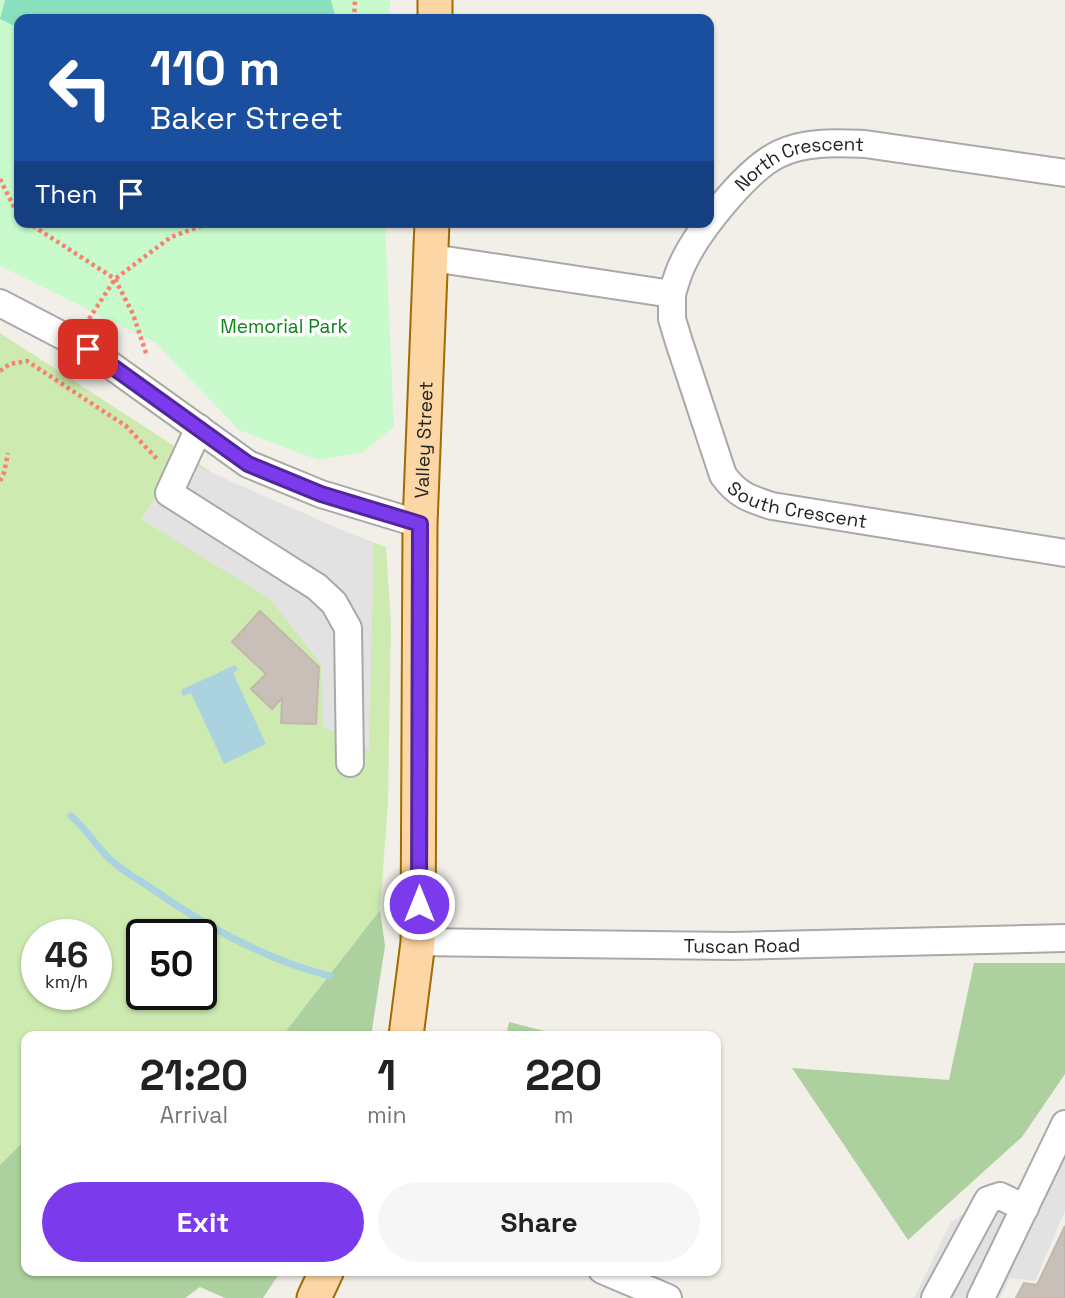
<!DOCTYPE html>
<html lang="en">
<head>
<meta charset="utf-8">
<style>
  :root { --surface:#fff; --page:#f6f6f6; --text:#222; --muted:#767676; --accent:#7c3aed }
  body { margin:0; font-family:"Space Grotesk",sans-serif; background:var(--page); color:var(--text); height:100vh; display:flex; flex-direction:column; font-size:26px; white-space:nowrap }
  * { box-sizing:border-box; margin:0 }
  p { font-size:23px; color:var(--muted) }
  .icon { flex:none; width:38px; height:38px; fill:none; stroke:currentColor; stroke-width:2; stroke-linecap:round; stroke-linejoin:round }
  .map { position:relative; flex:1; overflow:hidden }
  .sheet { position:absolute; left:21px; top:1031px; width:700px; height:245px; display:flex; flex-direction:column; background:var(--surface); border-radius:14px; box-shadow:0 2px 5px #0004 }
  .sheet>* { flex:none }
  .hud { position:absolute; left:14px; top:14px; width:700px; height:214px; border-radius:14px; box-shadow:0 2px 5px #0004; background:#1a4fa0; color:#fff; overflow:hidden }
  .speed { position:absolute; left:21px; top:919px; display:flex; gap:14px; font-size:35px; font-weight:700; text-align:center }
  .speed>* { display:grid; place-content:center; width:91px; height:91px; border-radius:50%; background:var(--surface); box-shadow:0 2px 5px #0004; line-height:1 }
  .speed small { font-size:18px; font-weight:400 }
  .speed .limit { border:4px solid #111; border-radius:10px; background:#fff; color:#111 }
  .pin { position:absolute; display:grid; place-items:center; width:60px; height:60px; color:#fff; margin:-30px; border-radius:14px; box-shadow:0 4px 10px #0006 }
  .me { position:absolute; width:77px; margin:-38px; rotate:0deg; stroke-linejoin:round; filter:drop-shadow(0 0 5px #0008) }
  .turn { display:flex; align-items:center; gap:24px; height:147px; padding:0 21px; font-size:32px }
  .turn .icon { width:91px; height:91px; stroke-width:2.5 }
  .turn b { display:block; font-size:49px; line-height:60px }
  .then { display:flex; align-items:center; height:66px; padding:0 21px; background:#0003; gap:14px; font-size:26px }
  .eta { display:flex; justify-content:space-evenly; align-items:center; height:119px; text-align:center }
  .eta b { font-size:42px; font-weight:600; line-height:49px }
  .cta { display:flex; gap:14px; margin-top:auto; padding:14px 21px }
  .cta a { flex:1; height:80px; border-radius:42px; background:var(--accent); color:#fff; font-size:28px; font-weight:600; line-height:80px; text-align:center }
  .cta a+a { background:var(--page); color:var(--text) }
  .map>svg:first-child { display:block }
  .grass { fill:#cdebb0; fill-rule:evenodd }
  .forest { fill:#add19e }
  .park { fill:#c8facc }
  .pitch { fill:#88e0be }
  .parking { fill:#e2e2e2 }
  .water { fill:#aad3df }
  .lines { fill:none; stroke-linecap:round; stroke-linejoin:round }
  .stream { stroke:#aad3df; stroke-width:7 }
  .building { fill:#c7bfb8; stroke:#c4b6ab; stroke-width:2 }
  .minor-casing { stroke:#a9a9a9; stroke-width:30 }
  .major-casing { stroke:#a06b00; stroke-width:37 }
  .path { stroke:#fa8072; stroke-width:4.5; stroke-dasharray:3.5 3.5; stroke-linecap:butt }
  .minor { stroke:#fff; stroke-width:26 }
  .major { stroke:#fcd6a4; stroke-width:33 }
  .route-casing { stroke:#51269a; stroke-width:18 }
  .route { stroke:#7c3aed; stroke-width:12 }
  .labels { text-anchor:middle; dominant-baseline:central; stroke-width:7; stroke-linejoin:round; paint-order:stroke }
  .street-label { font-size:19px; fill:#222; stroke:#fff }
  .park-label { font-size:19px; fill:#0c8416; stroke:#fff }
</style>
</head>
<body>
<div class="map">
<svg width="1065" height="1298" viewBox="0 0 1065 1298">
  <rect width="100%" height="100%" fill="#f2efe9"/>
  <path class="grass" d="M0,333L182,451L239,493L386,547L391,623L388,802L380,910L282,1036H26V1139L0,1165ZM37,934H96V994H37ZM142,934H201V994H142Z"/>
  <path class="forest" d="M380,910L385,946L371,1036H282Z
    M974,963H1065V1074L1022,1137L908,1240L792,1068L949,1080Z
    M509,1022L564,1036H506Z
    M26,1139V1270L281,1271L263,1298H225L200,1287L185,1298H0V1165Z"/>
  <path class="park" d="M0,0H390V19H19V222H385L394,427L363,452L318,460L239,430L156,343L0,266Z"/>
  <path class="pitch" d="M5,0H331L336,19H19V28L0,19Z"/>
  <path class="parking" d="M180,459L374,544L369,750L323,726L321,664L270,599L141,519Z
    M1065,1110V1211L1035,1281L1010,1278L1000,1298H914L951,1222L998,1191L1025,1202Z"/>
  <path class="water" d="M235,665L238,670L233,673L266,744L224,764L191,693L183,696L181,690Z"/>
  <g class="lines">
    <path class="stream" d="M71,816C87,829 96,847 111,860C122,871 138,879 151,888C206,927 264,959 330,976"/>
  </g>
  <path class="building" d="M260,611L319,667L316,724L281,723L282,698L272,709L251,689L266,674L232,642Z
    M1065,1226V1298H1016L1024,1283L1037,1285Z"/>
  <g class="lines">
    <defs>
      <g id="minor">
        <path id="s1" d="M432,258L672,294C675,284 678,273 683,263C698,231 747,169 779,154C805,141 837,143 865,144L1065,173"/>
        <path id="s2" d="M672,294V319L679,342L723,475C737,495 750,499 772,506L1065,553"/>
        <path d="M0,303L88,349L248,464L321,494L420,524"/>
        <path d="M199,428L169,493L317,587L334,603L348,628L350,763"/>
        <path id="s3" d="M418,942L733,946L1065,938"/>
        <path d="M602,1270L668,1298"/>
        <path d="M935,1298L988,1200L1000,1196L1025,1208"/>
        <path d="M981,1298L1065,1124"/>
      </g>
      <g id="major">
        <path d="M435,19V0"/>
        <path id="s4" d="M406,1036L418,942L420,524L432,222"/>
        <path d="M314,1298L327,1270"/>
      </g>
    </defs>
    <use href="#minor" class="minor-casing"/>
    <use href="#major" class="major-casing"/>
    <path class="path" d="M354,19L355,0
      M0,179L19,217
      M27,222L115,279L133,314L147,356
      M89,319L115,279L171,237L212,222
      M0,371L10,364L27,361L126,426L158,460
      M0,481L4,473L8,453"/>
    <use href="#minor" class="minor"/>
    <use href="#major" class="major"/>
  </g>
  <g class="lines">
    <defs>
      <path id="route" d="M88,349L248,464L321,494L420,524L419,904"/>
    </defs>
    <use href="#route" class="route-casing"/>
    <use href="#route" class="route"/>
  </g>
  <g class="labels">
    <g class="street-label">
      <text stroke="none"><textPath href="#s1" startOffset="439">North Crescent</textPath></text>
      <text stroke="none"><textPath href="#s4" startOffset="597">Valley Street</textPath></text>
      <text stroke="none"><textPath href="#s2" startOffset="273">South Crescent</textPath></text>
      <text stroke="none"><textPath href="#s3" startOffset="324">Tuscan Road</textPath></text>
    </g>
    <g class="park-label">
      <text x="284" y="326">Memorial Park</text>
    </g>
  </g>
</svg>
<div class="speed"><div>46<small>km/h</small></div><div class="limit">50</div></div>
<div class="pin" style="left:88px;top:349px;background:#d93025"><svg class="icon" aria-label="arrive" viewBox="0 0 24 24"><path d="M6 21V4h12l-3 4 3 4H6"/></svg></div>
<svg class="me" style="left:419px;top:904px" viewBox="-20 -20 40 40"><circle r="17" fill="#7c3aed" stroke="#fff" stroke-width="3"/><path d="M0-11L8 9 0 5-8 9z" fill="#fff"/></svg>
<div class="hud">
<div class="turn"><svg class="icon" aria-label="left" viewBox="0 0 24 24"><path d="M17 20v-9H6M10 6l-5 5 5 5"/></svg><div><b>110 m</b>Baker Street</div></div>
<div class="then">Then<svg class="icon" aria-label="arrive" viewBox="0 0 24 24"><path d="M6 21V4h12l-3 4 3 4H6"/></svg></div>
</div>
<section class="sheet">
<div class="eta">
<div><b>21:20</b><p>Arrival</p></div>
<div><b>1</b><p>min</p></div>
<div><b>220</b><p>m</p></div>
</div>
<div class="cta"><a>Exit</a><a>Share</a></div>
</section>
</div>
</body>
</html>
